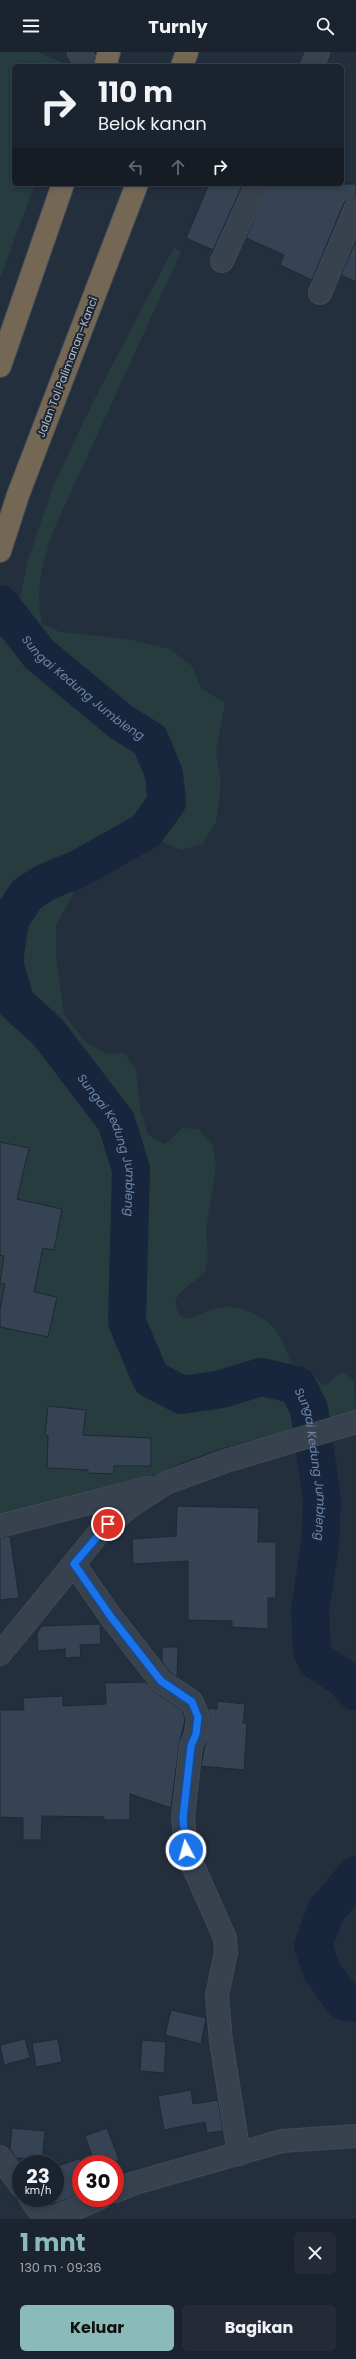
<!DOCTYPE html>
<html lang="id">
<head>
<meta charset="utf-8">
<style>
  :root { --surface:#1b232e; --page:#242b36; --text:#f1f3f6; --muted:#a0a4aa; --line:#39404a; --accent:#8bbbb9 }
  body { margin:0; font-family:Poppins,sans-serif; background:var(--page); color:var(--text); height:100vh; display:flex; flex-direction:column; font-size:15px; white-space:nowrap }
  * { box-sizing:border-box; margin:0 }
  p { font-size:13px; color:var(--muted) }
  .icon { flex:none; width:22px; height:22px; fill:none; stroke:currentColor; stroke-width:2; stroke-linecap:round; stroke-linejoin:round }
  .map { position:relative; height:2167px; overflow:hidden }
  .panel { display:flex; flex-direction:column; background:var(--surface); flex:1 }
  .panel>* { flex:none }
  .top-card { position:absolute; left:12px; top:12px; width:332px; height:122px; border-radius:6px; box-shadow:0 2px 6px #0003,0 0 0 1px var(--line); background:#1b232e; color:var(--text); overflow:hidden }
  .speed { position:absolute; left:12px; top:2103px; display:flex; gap:8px; font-size:20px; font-weight:700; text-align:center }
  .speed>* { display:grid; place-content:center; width:52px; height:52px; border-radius:50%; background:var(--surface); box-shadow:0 2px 6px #0003,0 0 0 1px var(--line); line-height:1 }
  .speed small { font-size:10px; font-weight:400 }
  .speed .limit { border:6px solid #d22; background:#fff; color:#111 }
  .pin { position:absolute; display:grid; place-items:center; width:34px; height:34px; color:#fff; margin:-17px; border:2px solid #fff; border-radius:50%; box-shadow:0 1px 4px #0007 }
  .me { position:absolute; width:44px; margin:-22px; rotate:354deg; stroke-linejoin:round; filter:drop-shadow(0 0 3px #0008) }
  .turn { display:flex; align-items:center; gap:14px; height:84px; padding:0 20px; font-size:18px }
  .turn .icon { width:52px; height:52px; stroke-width:2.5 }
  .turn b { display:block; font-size:28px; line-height:34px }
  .lanes { display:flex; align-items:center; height:38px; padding:0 20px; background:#0003; justify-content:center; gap:20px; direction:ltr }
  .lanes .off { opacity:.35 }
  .round { display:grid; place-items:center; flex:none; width:42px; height:42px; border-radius:6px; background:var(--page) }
  .overview { display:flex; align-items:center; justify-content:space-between; height:68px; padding:0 20px }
  h1 { font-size:24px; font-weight:700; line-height:30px; color:var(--accent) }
  .primary-button { display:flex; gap:8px; margin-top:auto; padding:8px 20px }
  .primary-button a { flex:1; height:46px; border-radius:6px; background:var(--accent); color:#111; font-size:16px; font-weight:700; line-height:46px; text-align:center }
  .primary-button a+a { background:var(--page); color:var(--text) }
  header { display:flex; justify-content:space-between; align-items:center; height:52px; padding:0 20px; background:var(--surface); font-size:18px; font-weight:700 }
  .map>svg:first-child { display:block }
  .green { fill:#263c3f }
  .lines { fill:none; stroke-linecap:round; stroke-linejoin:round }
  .river { stroke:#17263c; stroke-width:38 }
  .building { fill:#364354; stroke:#1f2835 }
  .minor-casing { stroke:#414a57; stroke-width:24 }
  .highway-casing { stroke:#434c59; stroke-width:24 }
  .minor { stroke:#38414e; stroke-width:22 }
  .highway { stroke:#746855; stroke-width:22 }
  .route-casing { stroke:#114b97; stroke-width:10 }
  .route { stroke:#1a73e8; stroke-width:7 }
  .labels { text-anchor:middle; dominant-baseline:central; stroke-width:4; stroke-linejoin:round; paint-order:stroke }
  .street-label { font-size:11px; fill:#b4bcc9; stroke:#1d2633 }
  .water-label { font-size:12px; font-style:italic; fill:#6d86a8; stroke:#1d2633 }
</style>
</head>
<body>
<header><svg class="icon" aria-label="menu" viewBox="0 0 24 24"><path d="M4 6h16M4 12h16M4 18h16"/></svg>Turnly<svg class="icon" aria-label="search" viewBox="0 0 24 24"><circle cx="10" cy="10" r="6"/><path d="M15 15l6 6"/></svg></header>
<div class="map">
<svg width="356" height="2167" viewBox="0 0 356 2167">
  <rect width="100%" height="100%" fill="#242f3e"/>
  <path class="green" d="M0,0H37L71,14H14V132H35L0,226Z
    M174,195L181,200L54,477C42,514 35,533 42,572L60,580L127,587L170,597L191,613L202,637L225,651L216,700L221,730L218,757L216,771L202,792L181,798L153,786L176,753L174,719L158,682L127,662L45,595L22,567L19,552L28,508L53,434L93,350Z
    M0,575L7,579L32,609L116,677L143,695L155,724L157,748L140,772L74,808L42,822L20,835L1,864L0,873Z
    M82,826L56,873V905L64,962L85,989L106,1002L124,1001L136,1017L140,1056L148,1083L165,1092L182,1076L198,1077L213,1093L216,1116L206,1177L208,1207L205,1220L180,1241L175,1249L179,1263L189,1267C215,1255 232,1249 258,1264C265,1268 273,1273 277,1280C283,1289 287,1301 291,1311L307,1316L322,1332L328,1333L335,1325L343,1320L354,1330L356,1367L333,1373L324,1365L303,1325L260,1315L219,1328L183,1333L158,1320L137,1268L141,1115L125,1064L55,974L25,946L13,910L19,872L34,849L50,839Z
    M0,930L8,957L41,986L108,1074L122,1118L118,1272L143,1334L180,1352L224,1346L261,1335L291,1341L300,1360L299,1372L283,1380L219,1397L183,1410L142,1429L0,1464Z"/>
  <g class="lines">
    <g class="river">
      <path id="s1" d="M0,552L39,602L121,670L150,688L164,722L167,750L146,779L78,817L46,830L27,842L10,868L4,910L16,951L48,980L116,1069L131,1117L127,1270L151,1327L182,1343L222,1337L261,1325L297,1333L309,1357L322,1447L320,1493L310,1558L312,1599L317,1609L342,1625L356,1640"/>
      <path d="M356,1823L326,1859L313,1894L322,1919L344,1949L356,1951"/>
    </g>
  </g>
  <path class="building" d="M209,132H243L213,198L186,186Z
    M269,132H356V144L349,146L344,151L312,228L280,213L284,203L246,186Z
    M356,188V230L341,223Z
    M0,1090L29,1096L17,1147L62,1157L54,1198L43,1196L34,1240L57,1245L48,1285L0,1275V1257L5,1232L0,1231L4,1204L0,1203Z
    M48,1354L86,1358L83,1383L151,1386V1414H114V1422L88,1421V1418L47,1416L48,1384L45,1383Z
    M177,1454L259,1456L258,1490H276V1546H268V1577L232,1575V1569L188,1568V1509L133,1512L132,1487L176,1484Z
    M10,1484L19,1546L0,1548V1486Z
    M100,1572L101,1592L80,1593L81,1605L65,1606V1597L38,1599L37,1581L42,1574Z
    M162,1595H178L177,1625L170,1620L162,1610Z
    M146,1630L154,1639L182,1658L185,1667L179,1693L171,1756L130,1742V1768H104V1765L42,1764L41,1788H23V1766L0,1765V1658H24L23,1646L63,1644V1654L106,1652L105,1631Z
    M217,1649L245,1652L243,1671H247L244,1718L201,1714L210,1666L208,1656L217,1657Z
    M171,1958L206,1966L201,1992L165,1983Z
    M25,1987L30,2006L4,2013L0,1993Z
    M58,1987L62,2010L36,2015L32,1991Z
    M142,1988L166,1990L164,2021L140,2019Z
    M191,2038L193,2052L218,2048L223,2079L207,2081L205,2070L164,2078L158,2044Z
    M12,2076L45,2079L42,2108L16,2106L10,2097Z
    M107,2076L119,2108L109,2112H95L85,2084Z
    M81,2106V2141L55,2152V2115Z"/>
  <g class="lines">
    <defs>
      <path id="minor" d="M79,0L88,14
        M312,14L318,0
        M222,209L257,132
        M320,241L356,156
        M0,1474L148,1436
        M74,1512L111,1565L161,1629L192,1650L198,1665L196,1682L191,1694L183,1765L186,1798L225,1886L226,1900L217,1944L221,1989L239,2102
        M0,1602L98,1482L129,1455L166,1431L226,1409L356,1370
        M0,2105L21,2134
        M115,2139L135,2131L282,2089L356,2084
        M30,2146L45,2167
        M51,2167L100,2146"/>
      <path id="highway" d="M105,14L109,0
        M182,14L187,0
        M0,314L63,132
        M0,499L18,443L137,132"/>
    </defs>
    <use href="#minor" class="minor-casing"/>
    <use href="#highway" class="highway-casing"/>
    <use href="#minor" class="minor"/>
    <use href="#highway" class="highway"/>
  </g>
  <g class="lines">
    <defs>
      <path id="route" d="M108,1472L74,1512L111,1565L161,1629L192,1650L198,1665L196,1682L191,1694L183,1766L186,1798"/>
    </defs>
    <use href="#route" class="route-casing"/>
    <use href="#route" class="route"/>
  </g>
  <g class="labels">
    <g class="street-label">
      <text transform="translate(67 315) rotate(-69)">Jalan Tol Palimanan–Kanci</text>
    </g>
    <g class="water-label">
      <text stroke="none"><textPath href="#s1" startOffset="119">Sungai Kedung Jumbleng</textPath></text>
      <text stroke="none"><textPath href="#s1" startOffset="731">Sungai Kedung Jumbleng</textPath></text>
      <text stroke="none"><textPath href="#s1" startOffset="1211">Sungai Kedung Jumbleng</textPath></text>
    </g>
  </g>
</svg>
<div class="speed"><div>23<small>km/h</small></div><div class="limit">30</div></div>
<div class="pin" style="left:108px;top:1472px;background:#d93025"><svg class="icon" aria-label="arrive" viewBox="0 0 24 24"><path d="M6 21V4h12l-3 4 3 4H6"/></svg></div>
<svg class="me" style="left:186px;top:1798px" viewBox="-20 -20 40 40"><circle r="17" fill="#1a73e8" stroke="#fff" stroke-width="3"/><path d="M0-11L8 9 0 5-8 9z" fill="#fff"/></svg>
<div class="top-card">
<div class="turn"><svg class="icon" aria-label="right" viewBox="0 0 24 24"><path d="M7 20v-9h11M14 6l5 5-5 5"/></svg><div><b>110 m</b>Belok kanan</div></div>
<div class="lanes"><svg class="icon off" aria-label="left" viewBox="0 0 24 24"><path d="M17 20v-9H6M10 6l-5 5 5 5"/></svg><svg class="icon off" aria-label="ahead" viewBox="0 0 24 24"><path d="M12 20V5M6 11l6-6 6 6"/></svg><svg class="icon" aria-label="right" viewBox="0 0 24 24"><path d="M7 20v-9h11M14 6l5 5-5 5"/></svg></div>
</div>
</div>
<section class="panel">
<div class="overview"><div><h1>1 mnt</h1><p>130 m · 09:36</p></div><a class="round"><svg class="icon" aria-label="close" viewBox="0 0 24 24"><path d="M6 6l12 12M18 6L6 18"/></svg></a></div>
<div class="primary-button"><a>Keluar</a><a>Bagikan</a></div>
</section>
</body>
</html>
